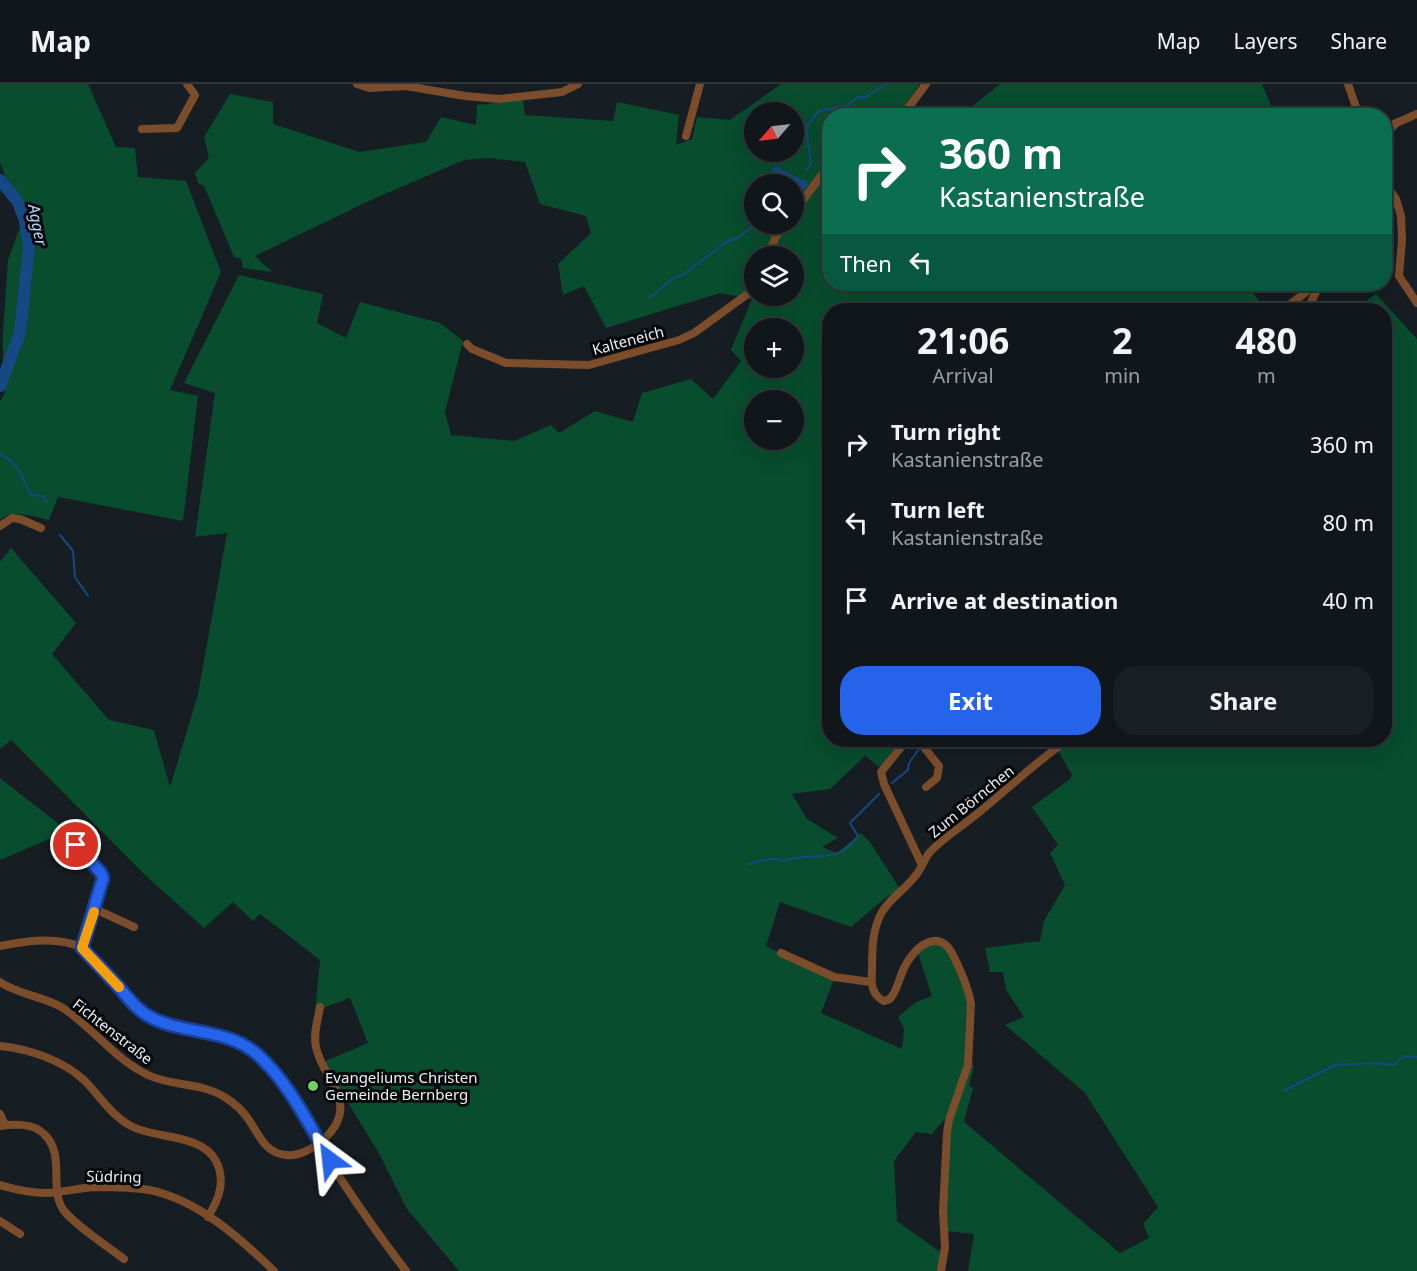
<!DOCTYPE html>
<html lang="en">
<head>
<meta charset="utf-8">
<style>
  :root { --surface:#10161a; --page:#191f23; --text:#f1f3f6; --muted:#9c9fa2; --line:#303539; --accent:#2563eb }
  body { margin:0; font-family:"Noto Sans",sans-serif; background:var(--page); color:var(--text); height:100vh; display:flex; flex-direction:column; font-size:22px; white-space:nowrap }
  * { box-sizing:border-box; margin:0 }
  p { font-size:20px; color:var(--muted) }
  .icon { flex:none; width:33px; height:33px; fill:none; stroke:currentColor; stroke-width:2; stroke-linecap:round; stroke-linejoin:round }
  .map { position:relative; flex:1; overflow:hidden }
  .sheet { position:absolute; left:822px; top:219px; width:570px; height:444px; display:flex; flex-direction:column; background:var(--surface); border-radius:24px; box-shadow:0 6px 24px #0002,0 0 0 2px var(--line) }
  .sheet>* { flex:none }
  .top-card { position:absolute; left:822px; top:24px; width:570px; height:183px; border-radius:24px; box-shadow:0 6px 24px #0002,0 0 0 2px var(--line); background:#0b6e4f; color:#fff; overflow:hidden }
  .needle { width:39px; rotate:242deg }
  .tools { position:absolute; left:744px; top:18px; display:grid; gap:12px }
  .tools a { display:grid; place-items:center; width:60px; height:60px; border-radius:50%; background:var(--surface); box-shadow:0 6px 24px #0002,0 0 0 2px var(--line); font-size:30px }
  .pin { position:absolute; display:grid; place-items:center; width:51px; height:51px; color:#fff; margin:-26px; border:3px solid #fff; border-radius:50%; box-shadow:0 2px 6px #0007 }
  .me { position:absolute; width:66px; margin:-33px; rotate:330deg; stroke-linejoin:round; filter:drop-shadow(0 0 4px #0008) }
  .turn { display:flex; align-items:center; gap:21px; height:126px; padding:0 18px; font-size:27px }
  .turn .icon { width:78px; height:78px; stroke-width:2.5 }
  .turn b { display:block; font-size:42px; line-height:51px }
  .then { display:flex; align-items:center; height:57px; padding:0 18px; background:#0003; gap:12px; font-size:22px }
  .eta { display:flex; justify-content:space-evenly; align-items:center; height:102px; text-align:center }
  .eta b { font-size:36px; font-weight:700; line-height:42px }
  .primary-button { display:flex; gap:12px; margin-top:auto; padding:12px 18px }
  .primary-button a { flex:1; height:69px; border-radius:24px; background:var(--accent); color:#fff; font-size:24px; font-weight:700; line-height:69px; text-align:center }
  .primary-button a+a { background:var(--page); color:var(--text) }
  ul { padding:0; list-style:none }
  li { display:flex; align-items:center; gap:18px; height:78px; padding:0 18px }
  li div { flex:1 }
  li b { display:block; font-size:22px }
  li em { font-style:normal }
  header { display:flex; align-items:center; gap:36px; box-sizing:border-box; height:84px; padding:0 30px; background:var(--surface); border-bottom:2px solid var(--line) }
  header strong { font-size:28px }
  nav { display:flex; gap:33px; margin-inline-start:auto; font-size:21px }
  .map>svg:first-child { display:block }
  .green { fill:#084d2d; fill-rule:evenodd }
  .water { fill:#174886 }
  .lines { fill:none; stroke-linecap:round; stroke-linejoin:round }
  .stream { stroke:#174886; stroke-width:2 }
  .river { stroke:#174886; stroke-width:12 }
  .street { stroke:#7c4d2b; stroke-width:8 }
  .route-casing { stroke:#184099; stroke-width:15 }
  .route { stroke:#2563eb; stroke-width:10 }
  .slow { stroke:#f59e0b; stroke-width:10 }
  .poi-dot { fill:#6cd362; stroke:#050709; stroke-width:2 }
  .labels { text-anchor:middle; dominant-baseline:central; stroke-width:6; stroke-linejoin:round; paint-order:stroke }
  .street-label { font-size:15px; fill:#ecf0f4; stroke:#050709 }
  .poi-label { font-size:15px; fill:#ecf0f4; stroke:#050709; text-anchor:start }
  .water-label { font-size:16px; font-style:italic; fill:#b5d0f4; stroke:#050709 }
</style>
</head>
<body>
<header>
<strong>Map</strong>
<nav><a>Map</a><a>Layers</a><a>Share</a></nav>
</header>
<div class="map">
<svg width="1417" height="1187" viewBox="0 0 1417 1187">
  <rect width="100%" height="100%" fill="#161d23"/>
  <path class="green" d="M0,0H88L116,63L135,64L138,93L186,97L221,188L170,306L198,312L183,437L58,413L49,436C34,433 12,424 0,436V318L5,308L3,294V248L8,176L21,140L0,78Z
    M781,0H920L906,20L958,31L830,32V200H1248L1247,202L1267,226H830V656H888L899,664L882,685L865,672L830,705L792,710L807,735L838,754L822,763L837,769L861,749L870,758L900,805L884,815L851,843L780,818L766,862L802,881L834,895L821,929L902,965L904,945L898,933L916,918L932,912L918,869L932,859H938L946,864L964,899L969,919L966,979L949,1030L932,1050L916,1048L894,1077L897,1137L943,1170L940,1187H459L407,1125L380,1071L323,978L368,959L350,914L315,927L320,876L260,830L253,837L233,818L204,844L145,791L11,656L0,665V478L11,464L76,539L52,570L109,636L154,646L170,703L198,610L227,449L195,453L215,309L184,299L239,191L323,210L317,239L346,254L360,218L440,239L463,257L445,328L451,351L514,357L551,341L559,349L595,327L633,338L642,309L691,295L713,315L741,277L731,266L752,215L720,209L606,244L584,202L563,211L558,180L591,149L586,132L540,120L525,78L488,74L464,76L371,116L255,172L272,188L243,184L241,175L234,173L204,102L198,99L195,89L209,74L204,53L230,10L273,18V40L359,68L426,58L441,33L476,41L477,21L523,16L525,31L613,37L617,18L679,31L676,61L692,55L697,33L730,36ZM754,28H794V68H754ZM754,100H794V140H754ZM754,172H794V212H754ZM754,244H794V284H754ZM754,316H794V356H754Z
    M1000,0H1262L1275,31H961Z
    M1376,210L1417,255V1187H968L974,1150L946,1147L948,1051L971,980L974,982L969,1001L973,1004L964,1038L1120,1169L1149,1154L1143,1140L1158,1123L1085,1009L1005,941L1024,933L1006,906L1003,888H990L985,864L1040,857L1044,837L1065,801L1050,769L1058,761L1032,723L1070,695L1072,691L1057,665L1071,656H1384V226H1353Z
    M0,694L68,747L0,776Z"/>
  <path class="water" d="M776,83L807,98L808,102L794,112V100H770L773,84Z"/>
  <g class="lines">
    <path class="stream" d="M1390,50L1398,42
      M806,86L811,80L806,43L819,27L847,22L858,13H866L886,0
      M649,213C662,207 670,192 683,191L726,158L738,154L750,145L754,136
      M0,370C20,380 21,393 31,411L43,412L48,419
      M60,451L73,467L75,493L88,512
      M892,699L908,686L909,679L919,665
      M749,780C760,777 773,772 784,777C814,766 836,783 858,752L850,739L879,710
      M1283,1007L1335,981L1376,979L1393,981L1405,972L1417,973"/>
    <path class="river" d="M0,96L18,118L25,137L29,162L20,249L0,302"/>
    <path class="street" d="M357,0L369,4L406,2L465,12L499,15L562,8L578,0
      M1348,0L1359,32
      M902,32L926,0
      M142,45L177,44L195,11L187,0
      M1384,51L1394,40L1417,30
      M686,52L700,0
      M1384,98L1396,115L1401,132L1402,156L1399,192L1417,219
      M794,128L830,80
      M767,172L779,147L784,140
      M1282,226L1305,209L1313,200
      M1307,226L1320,200
      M467,260L472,265L506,279L589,281L679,256L694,249L749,209L754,198
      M0,442L12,434L20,435L41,444
      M907,656L881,688L884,700L921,779
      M918,656L939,682L937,694L926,703
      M76,761L101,788L103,794L82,864
      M95,825L134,843
      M0,862C25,857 56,852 81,863C89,867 111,894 119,902C125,910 131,921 139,927C148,932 157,938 167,941C192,949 219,946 242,960C288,987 313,1051 340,1094C361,1126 383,1157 406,1187
      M781,869L834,893L871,898
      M0,898C19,911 43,912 63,924C92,943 117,977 148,991C173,1003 202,998 226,1014C234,1019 243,1027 249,1036C259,1051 265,1069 286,1071C304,1073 326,1057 335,1042C353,1013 321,991 316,963C313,950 318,935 320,923
      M0,962C29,965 62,976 84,996C100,1012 112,1033 133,1043C158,1055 202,1050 216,1077C226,1097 219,1115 208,1133
      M0,1030L5,1041
      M0,1042C15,1040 33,1039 44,1050C67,1072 47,1106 65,1128C79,1144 107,1162 124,1175
      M0,1101C14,1105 30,1109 45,1109C62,1109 78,1104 95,1103C113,1103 131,1103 149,1106C197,1115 241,1155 274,1187
      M0,1137L20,1150
      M941,1187L945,1163L943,1127L947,1049L949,1036L968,981L971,920C968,902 961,887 953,871C940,843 915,862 905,882C900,891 898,904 892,912C890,916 888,916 884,917C871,911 871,898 872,886C872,867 872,845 882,828C891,813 906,805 916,791C922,784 924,775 930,768C946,751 966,740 983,725C1011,702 1038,676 1068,656"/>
  </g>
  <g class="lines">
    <defs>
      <path id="route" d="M76,761L101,789L103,794L82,864C93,876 105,888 116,900C128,913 136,926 152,934C186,951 228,944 258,971C289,999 309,1041 330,1076"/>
    </defs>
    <use href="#route" class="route-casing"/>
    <use href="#route" class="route"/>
    <path class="slow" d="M94,828L82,864L119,903"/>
  </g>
  <circle class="poi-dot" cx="313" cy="1002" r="6"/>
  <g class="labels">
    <g class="street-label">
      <text transform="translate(628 256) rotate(-15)">Kalteneich</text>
      <text transform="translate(971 717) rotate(-39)">Zum Börnchen</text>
      <text transform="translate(113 947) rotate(38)">Fichtenstraße</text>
      <text transform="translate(114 1092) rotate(1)">Südring</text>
    </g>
    <g class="poi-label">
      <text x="325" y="993">Evangeliums Christen<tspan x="325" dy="17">Gemeinde Bernberg</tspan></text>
    </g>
    <g class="water-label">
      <text transform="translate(38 141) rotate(79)">Agger</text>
    </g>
  </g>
</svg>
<div class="tools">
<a><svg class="needle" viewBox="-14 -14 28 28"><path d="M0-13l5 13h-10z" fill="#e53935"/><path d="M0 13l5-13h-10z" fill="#9c9fa2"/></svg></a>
<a><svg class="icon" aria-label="search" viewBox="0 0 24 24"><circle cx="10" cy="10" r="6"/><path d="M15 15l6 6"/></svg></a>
<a><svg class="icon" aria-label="layers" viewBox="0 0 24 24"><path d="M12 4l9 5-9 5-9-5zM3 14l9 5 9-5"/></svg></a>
<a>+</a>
<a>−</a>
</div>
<div class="pin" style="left:76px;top:761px;background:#d93025"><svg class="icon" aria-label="arrive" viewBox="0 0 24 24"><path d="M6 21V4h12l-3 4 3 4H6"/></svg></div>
<svg class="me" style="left:330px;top:1076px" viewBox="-20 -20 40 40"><path d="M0-17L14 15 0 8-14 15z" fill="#2563eb" stroke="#fff" stroke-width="4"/></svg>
<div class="top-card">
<div class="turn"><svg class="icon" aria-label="right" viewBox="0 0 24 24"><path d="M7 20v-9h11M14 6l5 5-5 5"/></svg><div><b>360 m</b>Kastanienstraße</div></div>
<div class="then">Then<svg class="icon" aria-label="left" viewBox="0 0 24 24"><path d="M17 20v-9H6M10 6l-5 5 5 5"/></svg></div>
</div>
<section class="sheet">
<div class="eta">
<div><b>21:06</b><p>Arrival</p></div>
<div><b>2</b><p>min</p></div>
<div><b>480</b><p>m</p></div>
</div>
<ul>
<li><svg class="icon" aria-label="right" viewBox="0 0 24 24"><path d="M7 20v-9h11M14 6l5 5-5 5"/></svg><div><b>Turn right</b><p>Kastanienstraße</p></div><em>360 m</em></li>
<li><svg class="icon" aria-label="left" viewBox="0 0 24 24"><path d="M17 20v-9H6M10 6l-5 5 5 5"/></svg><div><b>Turn left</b><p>Kastanienstraße</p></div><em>80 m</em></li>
<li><svg class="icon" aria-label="arrive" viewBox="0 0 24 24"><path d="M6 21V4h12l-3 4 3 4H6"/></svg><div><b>Arrive at destination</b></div><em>40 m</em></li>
</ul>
<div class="primary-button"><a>Exit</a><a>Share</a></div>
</section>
</div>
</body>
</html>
